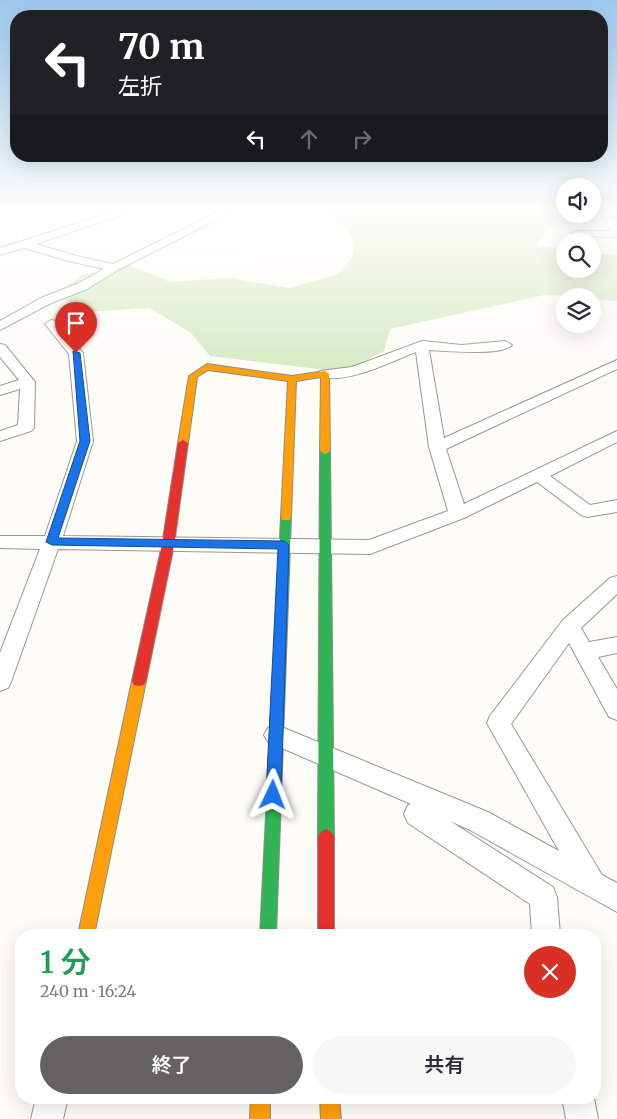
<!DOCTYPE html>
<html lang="ja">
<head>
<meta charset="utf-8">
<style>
  :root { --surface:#fff; --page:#f7f7f7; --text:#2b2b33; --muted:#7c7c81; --accent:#646362 }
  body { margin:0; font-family:Merriweather,"Noto Sans JP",serif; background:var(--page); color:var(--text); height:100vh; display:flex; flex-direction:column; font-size:19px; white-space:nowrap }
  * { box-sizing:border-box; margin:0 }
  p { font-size:16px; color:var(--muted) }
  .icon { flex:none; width:28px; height:28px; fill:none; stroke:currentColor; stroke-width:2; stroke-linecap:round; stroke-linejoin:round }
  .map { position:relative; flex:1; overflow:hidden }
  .drawer { position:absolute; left:15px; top:929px; width:586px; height:175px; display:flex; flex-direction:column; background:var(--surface); border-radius:20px; box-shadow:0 5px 20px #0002 }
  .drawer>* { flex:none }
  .guide { position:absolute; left:10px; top:10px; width:598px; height:152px; border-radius:20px; box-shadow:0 5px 20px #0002; background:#202124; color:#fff; overflow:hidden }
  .tools { position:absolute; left:556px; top:178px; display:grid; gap:10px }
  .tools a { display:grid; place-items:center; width:45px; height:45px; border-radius:50%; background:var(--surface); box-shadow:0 5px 20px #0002; font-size:25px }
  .pin { position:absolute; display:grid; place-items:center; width:42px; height:42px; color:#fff; margin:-51px -21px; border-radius:50% 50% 50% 0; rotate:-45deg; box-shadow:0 0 5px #0007 }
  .pin .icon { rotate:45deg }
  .me { position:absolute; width:55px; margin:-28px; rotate:2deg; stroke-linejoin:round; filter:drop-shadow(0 0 4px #0008) }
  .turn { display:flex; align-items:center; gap:18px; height:105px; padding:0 25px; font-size:22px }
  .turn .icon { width:65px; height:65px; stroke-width:2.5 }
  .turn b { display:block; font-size:35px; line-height:42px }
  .lanes { display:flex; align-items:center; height:48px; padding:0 25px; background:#0003; justify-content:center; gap:25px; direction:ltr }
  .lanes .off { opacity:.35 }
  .round { display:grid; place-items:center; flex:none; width:52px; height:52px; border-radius:26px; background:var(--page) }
  .headline { display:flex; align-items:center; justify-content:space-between; height:85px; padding:0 25px }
  h1 { font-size:30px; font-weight:600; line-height:38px; color:#1e9e55 }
  .primary-button { display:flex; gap:10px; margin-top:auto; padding:10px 25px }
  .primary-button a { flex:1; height:58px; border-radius:30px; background:var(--accent); color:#fff; font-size:20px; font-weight:600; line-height:58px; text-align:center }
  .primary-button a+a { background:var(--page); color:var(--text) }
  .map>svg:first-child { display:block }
  .forest { fill:#d8eac5 }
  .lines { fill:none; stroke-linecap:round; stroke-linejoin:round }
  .street-casing { stroke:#979795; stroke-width:2 }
  .fast-casing { stroke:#8e8d8b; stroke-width:2 }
  .slow-casing { stroke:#8e8d8b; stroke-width:2 }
  .jam-casing { stroke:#8e8d8b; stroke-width:2 }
  .street { fill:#fffffe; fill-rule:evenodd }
  .fast { fill:#30b455; fill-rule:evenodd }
  .slow { fill:#ff9f0a; fill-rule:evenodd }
  .jam { fill:#e5322d; fill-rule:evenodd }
  .route { fill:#1a73e8; stroke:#114b97 }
</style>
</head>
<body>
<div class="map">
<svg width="617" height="1119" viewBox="0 0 617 1119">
  <rect width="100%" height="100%" fill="#fdfcf7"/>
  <path class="forest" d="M329,211C350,211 370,214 390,211H560L564,213L549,228L536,245L565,249V269H592L593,253L617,255V301L593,299L592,296L544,295L390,329L384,351L343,372L210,356L191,333L150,308L82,312L60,295L79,276L129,265L170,282L228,278L289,288L338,274L353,256L355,242L346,229Z"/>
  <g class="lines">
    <defs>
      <path id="street" d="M116,211H133L36,244L76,256L113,264L220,211H234L118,270L87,289L49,304L0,330V321L41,298L79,283L104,269L69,261L24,248L0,255V248Z
        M599,211H609L617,222V237L574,236L573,234L574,232L578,231H612Z
        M51,320L56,321L83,353L93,441L63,536L369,540L448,511L429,447L416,352C390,362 348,384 320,377L318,374L320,371L352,367L422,341L462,345L505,341L512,345C503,356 445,351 429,350L444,438L617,360V369L446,449L464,504L617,431V442L550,476L590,505L617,500V512L587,517L581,515L537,482L464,518L370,554L58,549L11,682L8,688L0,691V653L40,549L0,548V536H45L77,441L69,354L45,324Z
        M0,344L5,345L35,382L34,428L31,431L0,441V431L18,425L20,389L0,395V386L19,380L0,357Z
        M617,576V594L581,628L589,642L617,637V653L598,657L617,689V720L609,717L569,643L511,724L602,875L617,883V912L470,830L450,821L553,887L557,897L560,935H532L530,904L408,823L404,814L408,805L411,804L268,742L264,735L268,728L276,725L284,728L488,812L559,851L487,723L490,716L563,620L610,578Z
        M36,1098H68L63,1119H31Z
        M562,1098H594L598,1119H566Z"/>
      <path id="fast" d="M325,448L330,451L334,837L331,842L326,845L321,842L318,837L320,451Z
        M286,513L291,517L276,935H260L281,517Z"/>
      <path id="slow" d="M207,364L292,376L325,371L329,374L330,451L325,454L320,451L321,377L296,381L291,517L290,520H282L281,517L288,381L208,370L197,377L188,443L183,446L180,445L178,443L189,376Z
        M139,676L144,677L146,681L94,935H78L132,681L134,677Z
        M251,1098H270V1119H250Z
        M320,1098H339L341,1119H321Z"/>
      <path id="jam" d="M183,440L188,443L174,545L146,681L144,685L139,686L134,685L132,681L162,545L178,443Z
        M326,829L331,832L334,837V935H318V837L321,832Z"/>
    </defs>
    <use href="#street" class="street-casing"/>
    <use href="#fast" class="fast-casing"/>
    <use href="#slow" class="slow-casing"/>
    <use href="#jam" class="jam-casing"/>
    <use href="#street" class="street"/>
    <use href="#fast" class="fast"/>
    <use href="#slow" class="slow"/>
    <use href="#jam" class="jam"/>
  </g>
  <linearGradient id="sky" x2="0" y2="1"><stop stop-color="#9dc9ee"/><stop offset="0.57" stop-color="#fefefb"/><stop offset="1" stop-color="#fefefb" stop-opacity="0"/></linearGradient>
  <rect width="617" height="368" fill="url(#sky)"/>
  <path class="route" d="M73,351L80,353L90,441L58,538L284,541L289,545L281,795L279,800L273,802L268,800L266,795L278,549L52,545L46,542L80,441Z"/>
</svg>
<div class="tools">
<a><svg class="icon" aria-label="sound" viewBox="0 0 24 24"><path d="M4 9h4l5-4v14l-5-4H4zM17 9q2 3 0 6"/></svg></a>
<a><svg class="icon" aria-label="search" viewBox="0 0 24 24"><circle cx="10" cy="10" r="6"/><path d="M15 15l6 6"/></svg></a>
<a><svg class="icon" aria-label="layers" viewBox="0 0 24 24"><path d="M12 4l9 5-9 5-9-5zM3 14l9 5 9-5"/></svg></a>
</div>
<div class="pin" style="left:76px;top:353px;background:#d93025"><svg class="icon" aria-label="arrive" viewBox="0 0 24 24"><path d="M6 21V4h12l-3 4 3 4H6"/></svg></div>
<svg class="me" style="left:273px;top:795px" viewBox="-20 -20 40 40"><path d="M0-17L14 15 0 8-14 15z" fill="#1a73e8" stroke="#fff" stroke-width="4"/></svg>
<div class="guide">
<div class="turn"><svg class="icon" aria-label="left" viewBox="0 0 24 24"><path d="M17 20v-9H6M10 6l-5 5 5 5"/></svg><div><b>70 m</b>左折</div></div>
<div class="lanes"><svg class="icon" aria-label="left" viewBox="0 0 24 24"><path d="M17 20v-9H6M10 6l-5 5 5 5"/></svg><svg class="icon off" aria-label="ahead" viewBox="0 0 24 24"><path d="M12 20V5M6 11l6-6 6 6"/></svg><svg class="icon off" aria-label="right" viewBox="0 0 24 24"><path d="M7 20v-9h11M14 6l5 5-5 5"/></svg></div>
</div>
<section class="drawer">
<div class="headline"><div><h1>1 分</h1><p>240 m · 16:24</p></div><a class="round" style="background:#d93025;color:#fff"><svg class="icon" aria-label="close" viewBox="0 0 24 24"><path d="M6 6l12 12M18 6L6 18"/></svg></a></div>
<div class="primary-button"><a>終了</a><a>共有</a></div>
</section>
</div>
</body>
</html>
